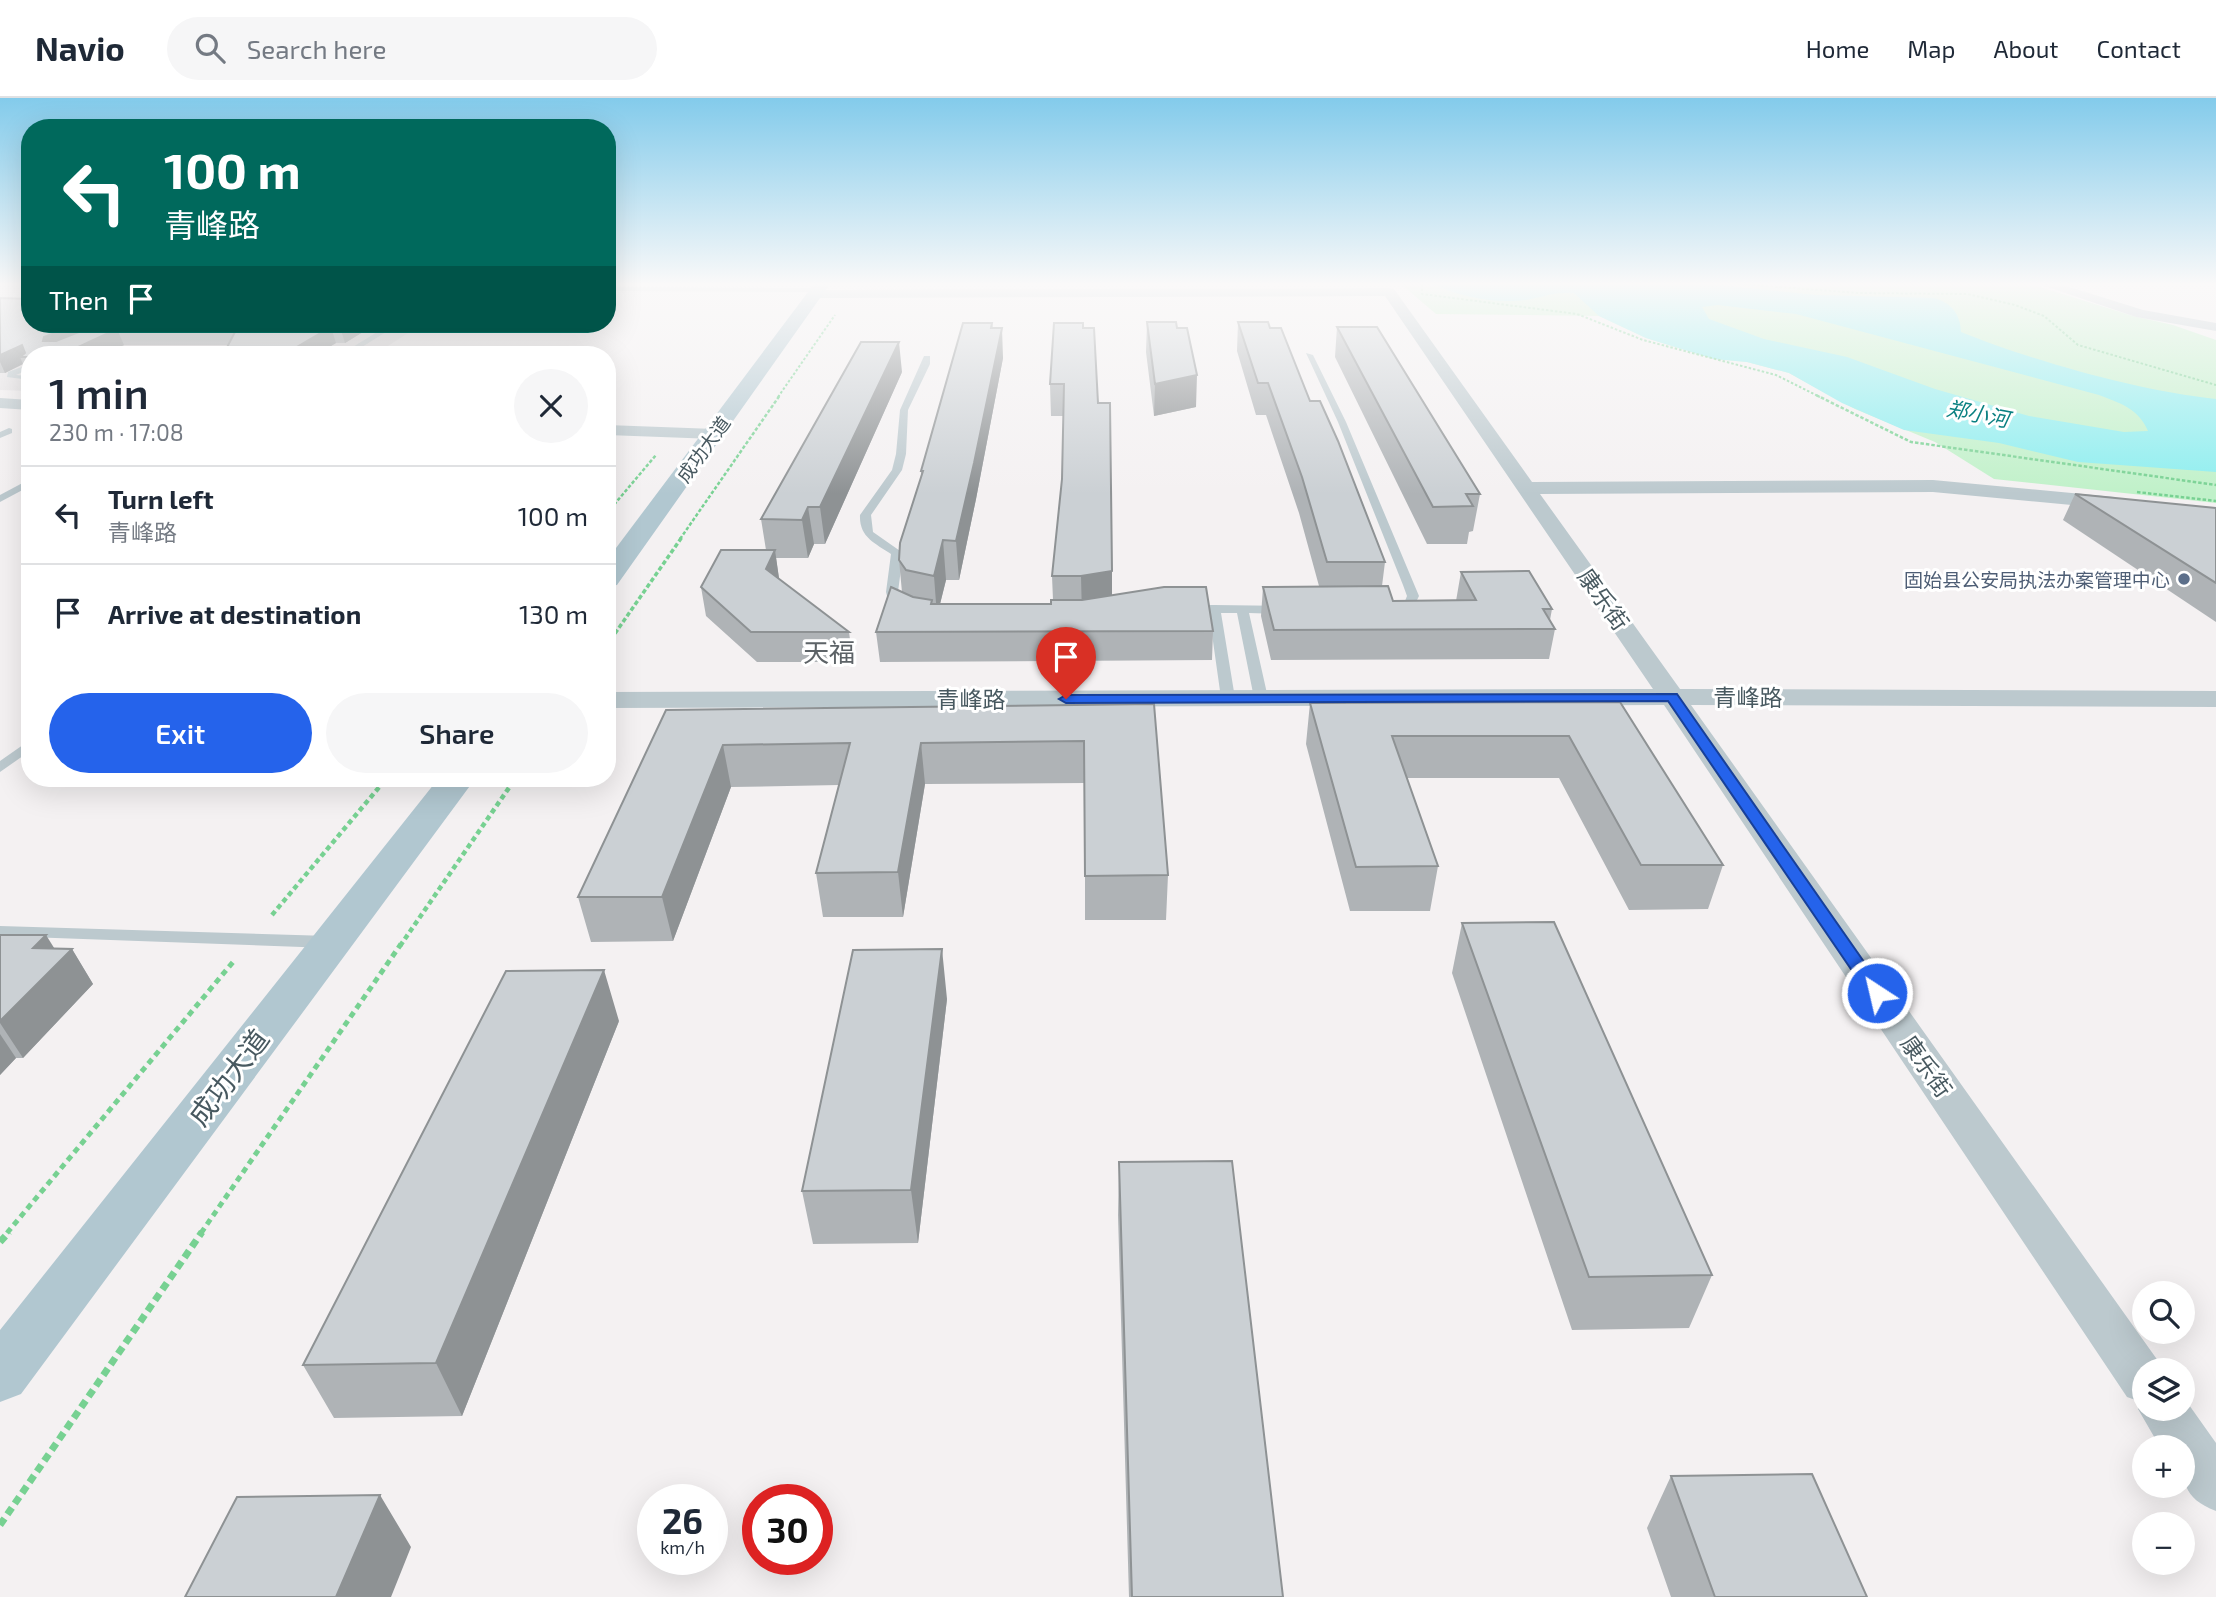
<!DOCTYPE html>
<html lang="en">
<head>
<meta charset="utf-8">
<style>
  :root { --surface:#fff; --page:#f6f6f7; --text:#1f2937; --muted:#747a83; --line:#e0e1e3; --accent:#2563eb }
  body { margin:0; font-family:"Exo 2","Noto Sans SC",sans-serif; background:var(--page); color:var(--text); height:100vh; display:flex; flex-direction:column; font-size:26px; white-space:nowrap }
  * { box-sizing:border-box; margin:0 }
  p { font-size:23px; color:var(--muted) }
  .icon { flex:none; width:38px; height:38px; fill:none; stroke:currentColor; stroke-width:2; stroke-linecap:round; stroke-linejoin:round }
  .map { position:relative; flex:1; overflow:hidden }
  .drawer { position:absolute; left:21px; top:248px; width:595px; height:441px; display:flex; flex-direction:column; background:var(--surface); border-radius:28px; box-shadow:0 7px 28px #0002 }
  .drawer>* { flex:none }
  .hud { position:absolute; left:21px; top:21px; width:595px; height:214px; border-radius:28px; box-shadow:0 7px 28px #0002; background:#00695c; color:#fff; overflow:hidden }
  .buttons { position:absolute; left:2132px; top:1183px; display:grid; gap:14px }
  .buttons a { display:grid; place-items:center; width:63px; height:63px; border-radius:50%; background:var(--surface); box-shadow:0 7px 28px #0002; font-size:35px }
  .speed { position:absolute; left:637px; top:1386px; display:flex; gap:14px; font-size:35px; font-weight:700; text-align:center }
  .speed>* { display:grid; place-content:center; width:91px; height:91px; border-radius:50%; background:var(--surface); box-shadow:0 7px 28px #0002; line-height:1 }
  .speed small { font-size:18px; font-weight:400 }
  .speed .limit { border:10px solid #d22; background:#fff; color:#111 }
  .pin { position:absolute; display:grid; place-items:center; width:60px; height:60px; color:#fff; margin:-72px -30px; border-radius:50% 50% 50% 0; rotate:-45deg; box-shadow:0 0 7px #0007 }
  .pin .icon { rotate:45deg }
  .me { position:absolute; width:77px; margin:-38px; rotate:325deg; stroke-linejoin:round; filter:drop-shadow(0 0 5px #0008) }
  .turn { display:flex; align-items:center; gap:24px; height:147px; padding:0 28px; font-size:32px }
  .turn .icon { width:91px; height:91px; stroke-width:2.5 }
  .turn b { display:block; font-size:49px; line-height:60px }
  .then { display:flex; align-items:center; height:66px; padding:0 28px; background:#0003; gap:14px; font-size:26px }
  .round { display:grid; place-items:center; flex:none; width:74px; height:74px; border-radius:37px; background:var(--page) }
  .overview { display:flex; align-items:center; justify-content:space-between; height:119px; padding:0 28px }
  h1 { font-size:42px; font-weight:600; line-height:52px }
  .cta { display:flex; gap:14px; margin-top:auto; padding:14px 28px }
  .cta a { flex:1; height:80px; border-radius:42px; background:var(--accent); color:#fff; font-size:28px; font-weight:600; line-height:80px; text-align:center }
  .cta a+a { background:var(--page); color:var(--text) }
  ul { padding:0; list-style:none }
  li { display:flex; align-items:center; gap:21px; height:98px; padding:0 28px; border-top:2px solid var(--line) }
  li div { flex:1 }
  li b { display:block; font-size:26px }
  li em { font-style:normal }
  header { display:flex; align-items:center; gap:42px; box-sizing:border-box; height:98px; padding:0 35px; background:var(--surface); border-bottom:2px solid var(--line) }
  header strong { font-size:33px }
  nav { display:flex; gap:38px; margin-inline-start:auto; font-size:24px }
  .search { width:490px; height:63px; background:var(--page); display:flex; align-items:center; gap:18px; box-sizing:border-box; padding:0 24px; border-radius:38px; color:var(--muted); font-size:26px }
  .map>svg:first-child { display:block }
  .education { fill:#e5e2e4 }
  .green { fill:#c0f1c9 }
  .water { fill:#8ceeef; fill-rule:evenodd }
  .lines { fill:none; stroke-linecap:round; stroke-linejoin:round }
  .path-far5 { stroke:#77d192; stroke-width:2; stroke-dasharray:2.5 2; stroke-linecap:butt }
  .path-far4 { stroke:#77d192; stroke-width:2.5; stroke-dasharray:3.5 2; stroke-linecap:butt }
  .path-far3 { stroke:#77d192; stroke-width:3.5; stroke-dasharray:4.5 2.5; stroke-linecap:butt }
  .path-far2 { stroke:#77d192; stroke-width:4.5; stroke-dasharray:5 3.5; stroke-linecap:butt }
  .path-far1 { stroke:#77d192; stroke-width:5; stroke-dasharray:6 4.5; stroke-linecap:butt }
  .path { stroke:#77d192; stroke-width:7; stroke-dasharray:8 5; stroke-linecap:butt }
  .service { fill:#bcc9ce; fill-rule:evenodd }
  .minor { fill:#bcc9ce; fill-rule:evenodd }
  .primary { fill:#b1c7d0; fill-rule:evenodd }
  .wall { fill:#afb3b6 }
  .shaded-wall { fill:#8e9294 }
  .building { fill:#cbd0d4; stroke:#8e9294; stroke-width:2 }
  .route { fill:#2563eb; stroke:#184099; stroke-width:2 }
  .service-dot { fill:#5c6f8a; stroke:#fff; stroke-width:2.5 }
  .labels { text-anchor:middle; dominant-baseline:central; stroke-width:6; stroke-linejoin:round; paint-order:stroke }
  .far-street-label { font-size:19px; fill:#485960; stroke:#fff }
  .far-service-label { font-size:19px; fill:#4e5e75; stroke:#fff; text-anchor:end }
  .far-water-label { font-size:21px; font-style:italic; fill:#0b8182; stroke:#fff }
  .street-label { font-size:23px; fill:#485960; stroke:#fff }
  .quarter-label { font-size:26px; fill:#5d6367; stroke:#fff }
  .near-street-label { font-size:28px; fill:#485960; stroke:#fff }
</style>
</head>
<body>
<header>
<strong>Navio</strong>
<div class="search"><svg class="icon" aria-label="search" viewBox="0 0 24 24"><circle cx="10" cy="10" r="6"/><path d="M15 15l6 6"/></svg>Search here</div>
<nav><a>Home</a><a>Map</a><a>About</a><a>Contact</a></nav>
</header>
<div class="map">
<svg width="2216" height="1499" viewBox="0 0 2216 1499">
  <rect width="100%" height="100%" fill="#f4f1f2"/>
  <path class="education" d="M0,209L30,226H422L374,257H30V293L0,292Z"/>
  <path class="green" d="M1401,186H2030L2133,218L2173,227L2216,242V405L1994,381L1935,344L1855,311L1789,275L1747,264L1714,261L1646,240L1599,218L1436,216Z"/>
  <path class="water" d="M1433,186H1710L1816,197L1934,200C1951,205 1960,215 1961,234C2033,263 2139,293 2216,301V374L2078,364L1999,345L1904,332L1842,305L1789,275L1747,264L1714,261L1646,240L1599,218L1574,195C1551,194 1546,199 1526,202C1497,206 1459,199 1433,186ZM1718,207L1796,216L2099,297C2120,305 2139,311 2148,333L2124,334L2029,318L1935,291L1847,259L1764,241L1709,221L1702,209Z"/>
  <g class="lines">
    <path class="path-far5" d="M1422,186V196L1577,216L1643,242L1776,277L1820,299
      M1739,186L1859,195L1967,196L2015,207L2044,218L2078,247L2216,287
      M778,299L835,217"/>
    <path class="path-far4" d="M1816,297L1911,344L2216,387
      M2137,394L2216,403
      M607,415L656,357
      M680,441L780,297"/>
    <path class="path-far3" d="M607,547L682,439"/>
    <path class="path-far2" d="M272,817L386,681
      M400,848L515,681"/>
    <path class="path-far1" d="M7,1135L233,864
      M201,1135L401,846"/>
    <path class="path" d="M0,1144L9,1134
      M0,1427L202,1134"/>
    <path class="service" d="M607,189L818,190L821,192L818,194L607,193Z
      M390,226H399L349,257H340Z
      M1306,255L1313,257L1346,324L1419,498L1414,508L1399,514H1391L1389,511L1405,503L1407,498L1403,487L1338,324Z
      M924,258H930V266L908,312L906,356L902,372L871,417L873,434L903,455L898,494L902,509L896,513L890,509L886,494L891,456C875,445 859,439 860,417L892,372L896,356L900,312Z
      M30,266V271L16,277L30,278V282L7,279L8,274Z
      M9,330L12,331V335L0,340V334Z
      M30,381V388L0,404V397Z
      M1214,507L1281,508L1287,512L1281,516L1249,515L1268,600L1266,603H1256L1254,600L1237,515H1221L1235,600L1228,604L1221,600L1209,515H1188L1182,511L1188,507Z
      M30,642V653L0,674V663Z
      M0,828L329,838L338,844L329,850L0,838Z"/>
    <path class="minor" d="M2039,186H2060L2143,212L2216,225V233L2136,219Z
      M1389,190L1394,191L1532,384L1933,382L2114,399L2124,405L2114,411L1933,394L1540,396L1680,591L2216,593V609L1691,607L2161,1267L2163,1272H2144V1311H2182V1297L2216,1345V1413C2182,1400 2182,1382 2182,1349H2160L2138,1311L2141,1304L2127,1299L1664,607L607,610V594L1653,591L1385,198L814,200L807,196L814,192Z
      M0,300L30,302V312L0,310Z
      M607,327L715,331L724,336L715,341L607,337Z"/>
    <path class="primary" d="M814,186H830L617,487L607,489V462Z
      M438,681H475L21,1296L0,1304V1232Z"/>
  </g>
  <path class="wall" d="M0,200L30,226H376L345,245H336L316,257H223L228,247H124L103,257H30V275H27L23,266L5,275H0Z
    M1147,224L1196,309L1154,318L1146,254Z
    M1238,224L1270,230L1310,303L1385,464L1382,488L1393,503H1456L1461,474L1552,511L1550,522L1555,531L1549,561L1271,562L1261,518L1263,489L1319,488L1299,415L1266,317H1256L1237,253Z
    M992,225L993,230L1003,260L976,401L959,482H946L940,506H1051L1053,502L1052,478L1062,381L1064,318H1051L1050,286L1084,230L1098,305L1112,473V497L1213,533L1212,562L880,564L876,534L902,494L899,462L921,380V373Z
    M1337,229L1480,396L1473,433L1469,434L1467,446H1427L1335,259Z
    M902,274L825,446H814L808,460H776L779,481L849,534L853,564H757L706,518L701,489L766,452L761,421Z
    M2075,396L2216,410V524L2063,422Z
    M1620,604L1723,767L1708,811L1629,812L1559,680H1406L1438,768L1430,813H1350L1306,646L1310,605Z
    M1154,606L1168,777L1166,822H1085V685L925,686L903,819H823L816,775L839,687L731,689L673,843L591,844L578,799L666,612Z
    M1462,825L1712,1177L1689,1230L1572,1232L1452,875Z
    M0,837L54,850L72,851L93,886L23,960H16L0,977Z
    M947,901L918,1145L813,1146L802,1093Z
    M619,923L462,1318L334,1320L303,1267Z
    M1119,1064L1283,1499H1129L1118,1117Z
    M1671,1378L1867,1499H1671L1647,1430Z"/>
  <path class="shaded-wall" d="M78,226H124L51,255L43,243L44,239Z
    M346,226H376L345,245L340,229Z
    M331,229L336,245L316,257H283Z
    M1002,230L1003,260L976,401L959,482L956,443Z
    M117,231L124,247L103,257H61Z
    M899,244L902,274L825,446L820,409Z
    M22,247L27,259H20L23,266L5,275L0,264V257Z
    M1197,277L1196,309L1154,318L1155,286Z
    M808,409L814,446L808,460L802,422Z
    M943,442L946,482L937,518L934,478Z
    M775,452L779,480L770,500L766,471Z
    M1112,473V513L1082,518L1081,478Z
    M921,645L925,686L903,819L898,774Z
    M723,647L731,689L673,843L662,799Z
    M46,837L61,861L72,851L93,886L23,960L0,925V923L33,850Z
    M942,851L947,901L918,1145L911,1092Z
    M604,872L619,923L462,1318L436,1265Z
    M0,936L16,960L0,977Z
    M380,1397L411,1449L391,1499H336Z"/>
  <path class="building" d="M0,200L30,201V226H78L44,239L43,243H56L99,226H346L340,229H331L283,257H223L236,232L117,231L61,257H30V259H20L25,255L22,247L0,257Z
    M1147,224H1176L1177,230H1187L1197,277L1155,286Z
    M1238,224H1268L1270,230H1281L1310,303H1320L1338,343L1385,464H1327L1302,379L1268,285H1258Z
    M963,225H992L991,230H1002L974,365L956,443L943,442L934,478L906,472L899,462L900,445L923,373H921Z
    M1054,225H1083V230H1094L1098,305H1110L1112,473L1081,478H1052L1062,381L1064,286H1050Z
    M1337,229H1377L1480,396H1466L1473,408L1433,409Z
    M861,244H899L820,409H808L802,422L761,421Z
    M2075,396L2216,410V485Z
    M721,452H775L766,471L849,534H751L701,489Z
    M1529,473L1552,511H1543L1555,531L1274,532L1263,489L1388,488L1393,503L1476,502L1461,474Z
    M891,489L913,499L932,502L931,506H1051V502H1082L1164,489H1206L1213,533L876,534Z
    M1620,604L1723,767H1641L1569,638H1392L1438,768L1356,769L1310,605Z
    M1154,606L1168,777L1085,778L1084,643L921,645L898,774L816,775L850,645L723,647L662,799H578L666,612Z
    M1554,824L1712,1177L1589,1179L1462,825Z
    M0,837H46L33,850L72,851L0,923Z
    M942,851L911,1092L802,1093L853,852Z
    M604,872L436,1265L303,1267L506,873Z
    M1232,1063L1283,1499H1132L1119,1064Z
    M1812,1376L1867,1499H1715L1671,1378Z
    M380,1397L336,1499H185L237,1399Z"/>
  <linearGradient id="sky" x2="0" y2="1"><stop stop-color="#83cbeb"/><stop offset="0.47" stop-color="#faf9f9"/><stop offset="1" stop-color="#faf9f9" stop-opacity="0"/></linearGradient>
  <rect width="2216" height="396" fill="url(#sky)"/>
  <path class="route" d="M1677,596L1883,891L1886,895L1883,899H1870L1668,603L1066,605L1059,601L1066,597Z"/>
  <circle class="service-dot" cx="2184" cy="481" r="7"/>
  <g class="labels">
    <g class="far-street-label">
      <text transform="translate(703 351) rotate(-54)">成功大道</text>
    </g>
    <g class="far-service-label">
      <text x="2170" y="481">固始县公安局执法办案管理中心</text>
    </g>
    <g class="far-water-label">
      <text transform="translate(1978 315) rotate(11)">郑小河</text>
    </g>
    <g class="street-label">
      <text transform="translate(1604 501) rotate(55)">康乐街</text>
      <text x="1748" y="599">青峰路</text>
      <text x="971" y="601">青峰路</text>
      <text transform="translate(1927 968) rotate(55)">康乐街</text>
    </g>
    <g class="quarter-label">
      <text x="829" y="553">天福</text>
    </g>
    <g class="near-street-label">
      <text transform="translate(228 979) rotate(-53)">成功大道</text>
    </g>
  </g>
</svg>
<div class="buttons">
<a><svg class="icon" aria-label="search" viewBox="0 0 24 24"><circle cx="10" cy="10" r="6"/><path d="M15 15l6 6"/></svg></a>
<a><svg class="icon" aria-label="layers" viewBox="0 0 24 24"><path d="M12 4l9 5-9 5-9-5zM3 14l9 5 9-5"/></svg></a>
<a>+</a>
<a>−</a>
</div>
<div class="speed"><div>26<small>km/h</small></div><div class="limit">30</div></div>
<div class="pin" style="left:1066px;top:601px;background:#d93025"><svg class="icon" aria-label="arrive" viewBox="0 0 24 24"><path d="M6 21V4h12l-3 4 3 4H6"/></svg></div>
<svg class="me" style="left:1877px;top:895px" viewBox="-20 -20 40 40"><circle r="17" fill="#2563eb" stroke="#fff" stroke-width="3"/><path d="M0-11L8 9 0 5-8 9z" fill="#fff"/></svg>
<div class="hud">
<div class="turn"><svg class="icon" aria-label="left" viewBox="0 0 24 24"><path d="M17 20v-9H6M10 6l-5 5 5 5"/></svg><div><b>100 m</b>青峰路</div></div>
<div class="then">Then<svg class="icon" aria-label="arrive" viewBox="0 0 24 24"><path d="M6 21V4h12l-3 4 3 4H6"/></svg></div>
</div>
<section class="drawer">
<div class="overview"><div><h1>1 min</h1><p>230 m · 17:08</p></div><a class="round"><svg class="icon" aria-label="close" viewBox="0 0 24 24"><path d="M6 6l12 12M18 6L6 18"/></svg></a></div>
<ul>
<li><svg class="icon" aria-label="left" viewBox="0 0 24 24"><path d="M17 20v-9H6M10 6l-5 5 5 5"/></svg><div><b>Turn left</b><p>青峰路</p></div><em>100 m</em></li>
<li><svg class="icon" aria-label="arrive" viewBox="0 0 24 24"><path d="M6 21V4h12l-3 4 3 4H6"/></svg><div><b>Arrive at destination</b></div><em>130 m</em></li>
</ul>
<div class="cta"><a>Exit</a><a>Share</a></div>
</section>
</div>
</body>
</html>
